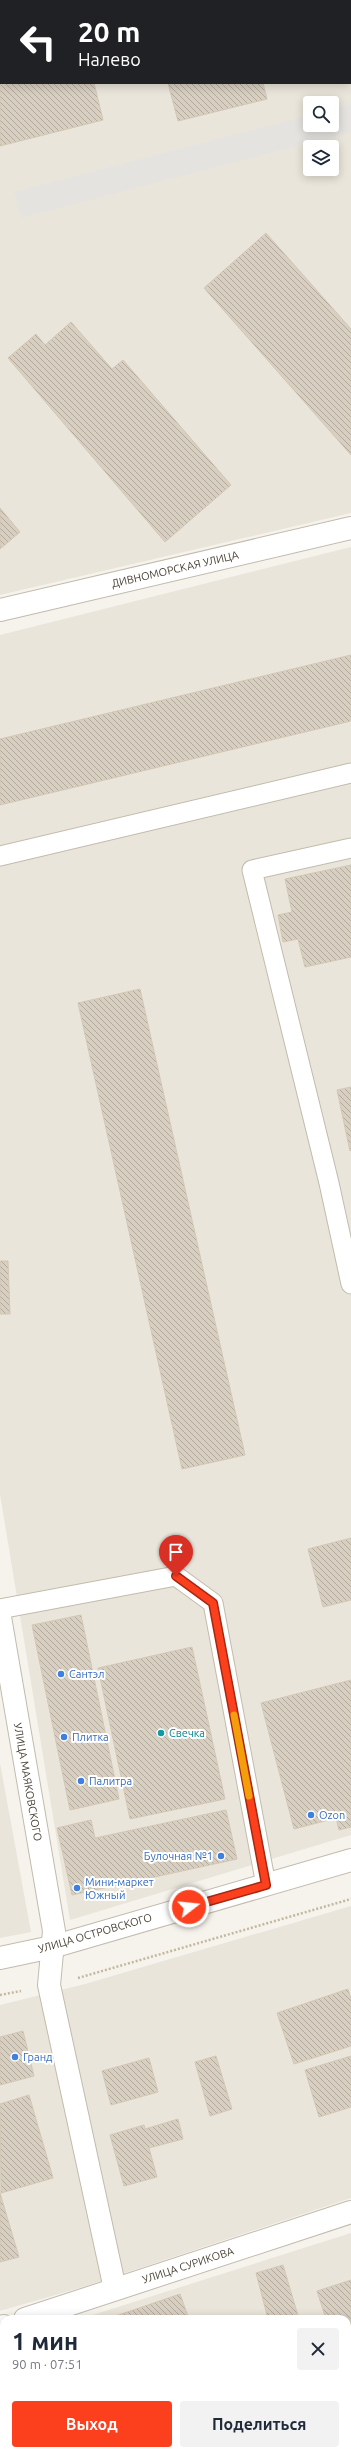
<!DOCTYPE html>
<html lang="ru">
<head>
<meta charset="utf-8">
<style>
  :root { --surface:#fff; --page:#f2f2f3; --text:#1f2937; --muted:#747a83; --accent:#fc3f1d }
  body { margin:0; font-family:Ubuntu,sans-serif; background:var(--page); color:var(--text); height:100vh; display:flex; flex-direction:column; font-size:15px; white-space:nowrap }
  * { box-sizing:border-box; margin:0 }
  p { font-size:13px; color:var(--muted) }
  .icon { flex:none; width:22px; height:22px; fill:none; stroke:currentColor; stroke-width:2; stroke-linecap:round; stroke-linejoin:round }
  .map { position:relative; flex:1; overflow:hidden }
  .panel { position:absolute; left:0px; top:2315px; width:351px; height:140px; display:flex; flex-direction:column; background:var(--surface); border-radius:12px 12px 0 0; box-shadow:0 2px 10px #0003 }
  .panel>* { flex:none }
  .banner { position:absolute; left:0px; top:0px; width:351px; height:84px; box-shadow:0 2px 10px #0003; background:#202124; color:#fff; overflow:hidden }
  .fabs { position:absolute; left:303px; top:96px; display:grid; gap:8px }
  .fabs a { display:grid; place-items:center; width:36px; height:36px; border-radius:4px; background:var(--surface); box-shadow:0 2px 10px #0003; font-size:20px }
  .pin { position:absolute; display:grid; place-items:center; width:34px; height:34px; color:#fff; margin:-41px -17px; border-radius:50% 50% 50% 0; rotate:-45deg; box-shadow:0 0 4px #0007 }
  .pin .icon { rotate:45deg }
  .me { position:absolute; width:44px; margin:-22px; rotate:74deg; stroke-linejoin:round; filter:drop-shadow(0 0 3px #0008) }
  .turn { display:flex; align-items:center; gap:14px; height:84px; padding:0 12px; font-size:18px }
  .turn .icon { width:52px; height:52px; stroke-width:2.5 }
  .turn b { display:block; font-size:28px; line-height:34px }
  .round { display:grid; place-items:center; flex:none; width:42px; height:42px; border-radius:4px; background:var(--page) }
  .head { display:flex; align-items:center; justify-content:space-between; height:68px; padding:0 12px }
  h1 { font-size:24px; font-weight:700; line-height:30px }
  .cta { display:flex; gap:8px; margin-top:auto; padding:8px 12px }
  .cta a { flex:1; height:46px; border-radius:4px; background:var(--accent); color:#fff; font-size:16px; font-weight:700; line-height:46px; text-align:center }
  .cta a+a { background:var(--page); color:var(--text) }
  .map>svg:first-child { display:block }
  .residential { fill:#eae5da; fill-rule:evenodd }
  .parking { fill:#e5e3e0 }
  .building { fill:url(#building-back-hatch); stroke:#d3c7b4 }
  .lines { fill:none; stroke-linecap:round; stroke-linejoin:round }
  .service-casing { stroke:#c2bbae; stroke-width:21 }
  .minor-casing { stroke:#c2bbae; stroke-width:24 }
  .tertiary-casing { stroke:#c2bbae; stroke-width:24 }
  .path { stroke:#c4b79f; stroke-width:2.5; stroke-dasharray:2 2; stroke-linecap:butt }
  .service { stroke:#fff; stroke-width:19 }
  .minor { stroke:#fff; stroke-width:22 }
  .tertiary { stroke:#fff; stroke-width:22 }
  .route-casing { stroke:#a42913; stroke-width:10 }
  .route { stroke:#fc3f1d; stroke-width:7 }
  .slow { stroke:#f59e0b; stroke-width:7 }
  .shop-dot { fill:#3f7fe0; stroke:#fff; stroke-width:1.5 }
  .culture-dot { fill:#0f9aa8; stroke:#fff; stroke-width:1.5 }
  .labels { text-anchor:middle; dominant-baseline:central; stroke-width:4; stroke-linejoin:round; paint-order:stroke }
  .street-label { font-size:11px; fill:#4b4439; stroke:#fff }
  .shop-label { font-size:11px; fill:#366cbe; stroke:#fff; text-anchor:start }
  .culture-label { font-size:11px; fill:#0d838f; stroke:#fff; text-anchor:start }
</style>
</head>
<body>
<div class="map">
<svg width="351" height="2455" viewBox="0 0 351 2455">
  <defs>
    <pattern id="building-back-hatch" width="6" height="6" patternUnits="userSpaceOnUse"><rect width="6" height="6" fill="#d8cfc1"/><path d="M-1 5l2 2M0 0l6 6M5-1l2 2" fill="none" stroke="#b1aa9e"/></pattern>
  </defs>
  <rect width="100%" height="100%" fill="#f6f3ec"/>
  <path class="residential" d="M0,0H351V513L0,595ZM1,1H350V83H1ZM310,103H332V125H310ZM310,147H332V169H310Z
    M351,547V1835L70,1920L0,1494V635Z
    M0,1763L31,1932L0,1938Z
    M351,1906V2198L83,2287L0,2311V2005L85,1984Z
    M351,2233V2455H0V2344L4,2343V2451H347V2319H80Z"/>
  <path class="parking" d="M351,104V132L21,218L14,192L310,115V125H332V109Z"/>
  <path class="building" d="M147,0H242L243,1H147Z
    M299,0H330V1H299Z
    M337,0H351V54L350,1Z
    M0,62L1,83H94L103,120L0,146Z
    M168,83H263L267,99L178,121Z
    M266,233L351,329V455L204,288Z
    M71,322L112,369L123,360L231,485L165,542L8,358L36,334L45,345Z
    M0,508L20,532L0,549Z
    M351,655V721L0,805V739Z
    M351,865V957L305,967L298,939L283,942L278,915L292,912L285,879Z
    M140,989L245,1455L182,1469L78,1003Z
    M351,1087V1150L350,1151L337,1090Z
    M0,1261H8L10,1314H0Z
    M351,1538V1600L323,1607L308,1549Z
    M81,1615L119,1799L70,1810L32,1625Z
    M192,1647L225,1799L130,1819L98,1668Z
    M351,1680V1827L339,1830L336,1818L294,1829L261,1703Z
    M226,1810L237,1859L72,1895L57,1828L91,1820L95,1838Z
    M348,1989L351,1999V2046L294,2064L277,2013Z
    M23,2031L34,2076L0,2085V2037Z
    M216,2056L232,2109L210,2116L195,2062Z
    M351,2056V2107L319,2117L305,2070Z
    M149,2058L158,2092L111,2105L102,2071Z
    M29,2095L53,2178L1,2193L0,2104Z
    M178,2119L183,2139L149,2148L157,2177L124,2186L110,2135L144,2125L145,2129Z
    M0,2193L19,2257L0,2262Z
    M283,2265L299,2319H268L256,2273Z
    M351,2280V2364L347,2365V2319H326L317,2291Z
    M180,2294L189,2319H107Z
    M3,2364L4,2417L0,2418V2365Z
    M112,2451H136L138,2455H113Z"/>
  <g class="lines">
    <defs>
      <path id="service" d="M351,848L252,870L329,1183L351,1284
        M0,856L351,773
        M0,1609L176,1576L213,1603L266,1885"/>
      <path id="minor" d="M0,610L351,528
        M0,1617L54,1931L49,1985L115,2289
        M25,2319L351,2212
        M0,2327L4,2326
        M53,2451L54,2455"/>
      <path id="tertiary" d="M0,1958L52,1947L351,1860"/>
    </defs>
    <use href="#service" class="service-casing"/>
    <use href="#minor" class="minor-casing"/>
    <use href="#tertiary" class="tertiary-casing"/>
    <path class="path" d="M78,1978L351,1899
      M0,1995L21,1991"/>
    <use href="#service" class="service"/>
    <use href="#minor" class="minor"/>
    <use href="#tertiary" class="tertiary"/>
  </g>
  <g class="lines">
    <defs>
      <path id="route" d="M176,1576L213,1603L266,1885L189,1907"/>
    </defs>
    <use href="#route" class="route-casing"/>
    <use href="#route" class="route"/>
    <path class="slow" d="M234,1715L249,1796"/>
  </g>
  <g class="shop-dot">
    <circle cx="61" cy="1674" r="4"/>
    <circle cx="64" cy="1737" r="4"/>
    <circle cx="81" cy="1781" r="4"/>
    <circle cx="311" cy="1815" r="4"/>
    <circle cx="221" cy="1856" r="4"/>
    <circle cx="77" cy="1888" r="4"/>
    <circle cx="15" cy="2057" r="4"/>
  </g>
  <circle class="culture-dot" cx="161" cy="1733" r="4"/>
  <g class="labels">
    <g class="street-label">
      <text transform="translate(175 569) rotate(-13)">ДИВНОМОРСКАЯ УЛИЦА</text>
      <text transform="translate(28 1782) rotate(80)">УЛИЦА МАЯКОВСКОГО</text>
      <text transform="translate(95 1933) rotate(-16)">УЛИЦА ОСТРОВСКОГО</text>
      <text transform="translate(188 2265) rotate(-18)">УЛИЦА СУРИКОВА</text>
    </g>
    <g class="shop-label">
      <text x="69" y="1674">Сантэл</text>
      <text x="72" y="1737">Плитка</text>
      <text x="89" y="1781">Палитра</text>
      <text x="319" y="1815">Ozon</text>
      <text x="213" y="1856" text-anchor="end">Булочная №1</text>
      <text x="85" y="1882">Мини-маркет<tspan x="85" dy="13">Южный</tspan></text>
      <text x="23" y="2057">Гранд</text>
    </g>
    <g class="culture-label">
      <text x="169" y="1733">Свечка</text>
    </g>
  </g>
</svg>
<div class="fabs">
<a><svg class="icon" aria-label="search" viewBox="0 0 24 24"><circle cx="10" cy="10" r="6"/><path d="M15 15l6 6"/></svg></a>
<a><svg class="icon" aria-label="layers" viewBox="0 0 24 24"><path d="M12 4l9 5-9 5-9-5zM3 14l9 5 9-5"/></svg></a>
</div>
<div class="pin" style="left:176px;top:1576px;background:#d93025"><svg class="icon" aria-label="arrive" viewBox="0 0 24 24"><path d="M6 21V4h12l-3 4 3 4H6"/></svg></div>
<svg class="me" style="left:189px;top:1907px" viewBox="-20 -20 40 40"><circle r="17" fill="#fc3f1d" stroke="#fff" stroke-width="3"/><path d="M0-11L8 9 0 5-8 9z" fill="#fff"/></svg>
<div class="banner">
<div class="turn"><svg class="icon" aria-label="left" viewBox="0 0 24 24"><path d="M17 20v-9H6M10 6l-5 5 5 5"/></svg><div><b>20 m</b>Налево</div></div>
</div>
<section class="panel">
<div class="head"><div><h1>1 мин</h1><p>90 m · 07:51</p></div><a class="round"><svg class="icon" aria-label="close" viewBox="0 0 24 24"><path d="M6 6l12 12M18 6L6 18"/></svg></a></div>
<div class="cta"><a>Выход</a><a>Поделиться</a></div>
</section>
</div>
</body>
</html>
